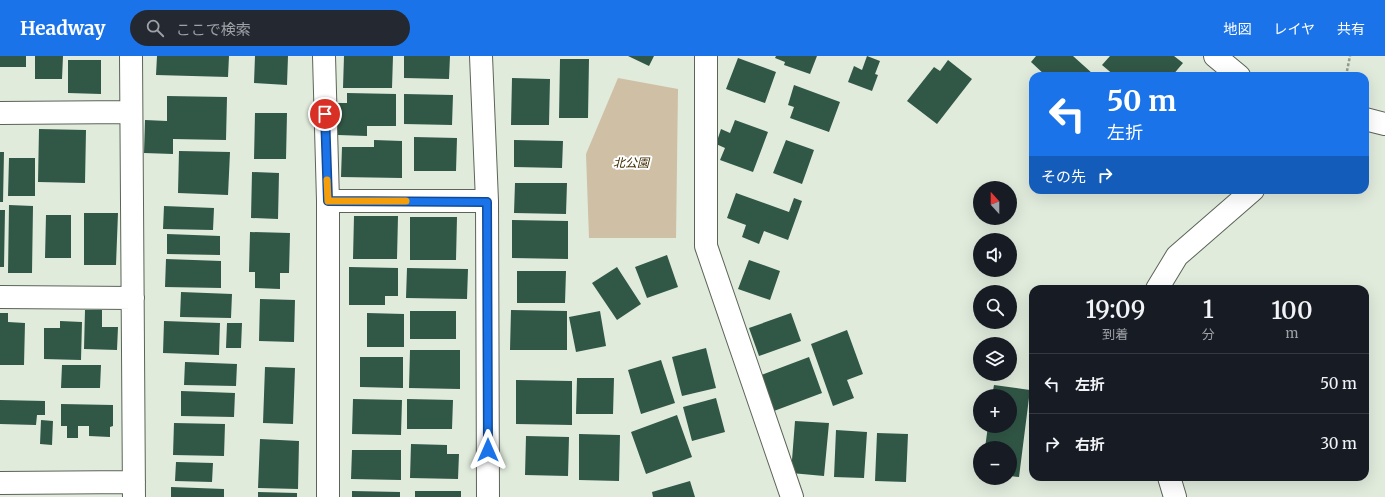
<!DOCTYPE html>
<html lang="ja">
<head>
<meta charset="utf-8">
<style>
  :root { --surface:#171b24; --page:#242831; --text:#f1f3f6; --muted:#9ea1a6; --line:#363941; --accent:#1a73e8 }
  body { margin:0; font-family:Merriweather,"Noto Sans JP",serif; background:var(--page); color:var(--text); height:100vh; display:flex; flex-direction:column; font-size:15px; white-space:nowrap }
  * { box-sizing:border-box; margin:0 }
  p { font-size:13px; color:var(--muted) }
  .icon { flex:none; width:22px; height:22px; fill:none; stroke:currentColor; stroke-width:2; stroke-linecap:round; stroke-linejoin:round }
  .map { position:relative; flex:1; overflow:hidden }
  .sheet { position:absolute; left:1029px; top:229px; width:340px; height:196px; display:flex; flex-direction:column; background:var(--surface); border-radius:12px; box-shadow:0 4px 16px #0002 }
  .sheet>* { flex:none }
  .guide { position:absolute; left:1029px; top:16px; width:340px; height:122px; border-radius:12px; box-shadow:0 4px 16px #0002; background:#1a73e8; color:#fff; overflow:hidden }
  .needle { width:26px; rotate:339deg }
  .tools { position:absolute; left:973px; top:125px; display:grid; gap:8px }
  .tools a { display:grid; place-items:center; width:44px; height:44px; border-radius:50%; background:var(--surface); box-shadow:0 4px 16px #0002; font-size:20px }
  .pin { position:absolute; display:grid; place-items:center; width:34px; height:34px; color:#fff; margin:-17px; border:2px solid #fff; border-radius:50%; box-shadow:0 1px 4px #0007 }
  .me { position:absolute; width:44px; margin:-22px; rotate:0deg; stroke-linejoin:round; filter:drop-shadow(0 0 3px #0008) }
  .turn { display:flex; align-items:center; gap:14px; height:84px; padding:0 12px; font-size:18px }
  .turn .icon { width:52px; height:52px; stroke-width:2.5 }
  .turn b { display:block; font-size:28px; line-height:34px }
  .then { display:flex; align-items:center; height:38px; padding:0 12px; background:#0003; gap:8px; font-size:15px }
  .eta { display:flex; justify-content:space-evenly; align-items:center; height:68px; text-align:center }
  .eta b { font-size:24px; font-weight:600; line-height:28px }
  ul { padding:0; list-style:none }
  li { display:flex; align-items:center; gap:12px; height:60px; padding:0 12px; border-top:1px solid var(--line) }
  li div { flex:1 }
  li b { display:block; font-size:15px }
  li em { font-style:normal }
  header { display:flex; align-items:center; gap:24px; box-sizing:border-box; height:56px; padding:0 20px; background:var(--accent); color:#fff }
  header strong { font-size:19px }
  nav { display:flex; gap:22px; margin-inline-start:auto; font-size:14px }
  .search { width:280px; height:36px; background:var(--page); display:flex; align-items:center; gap:10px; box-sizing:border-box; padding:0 14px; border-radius:22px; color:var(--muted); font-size:15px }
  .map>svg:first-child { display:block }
  .green { fill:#cebfa5 }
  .building { fill:#315746 }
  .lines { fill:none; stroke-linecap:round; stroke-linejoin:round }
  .minor-casing { stroke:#5b6457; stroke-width:24 }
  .path { stroke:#939b90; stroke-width:2.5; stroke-dasharray:3 2; stroke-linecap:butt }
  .minor { stroke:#fff; stroke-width:22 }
  .route-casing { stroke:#114b97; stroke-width:10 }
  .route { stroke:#1a73e8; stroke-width:7 }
  .slow { stroke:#f59e0b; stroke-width:7 }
  .labels { text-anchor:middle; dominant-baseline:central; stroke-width:4; stroke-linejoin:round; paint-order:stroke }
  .park-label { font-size:12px; font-style:italic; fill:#402c00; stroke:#fff }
</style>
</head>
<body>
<header>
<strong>Headway</strong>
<div class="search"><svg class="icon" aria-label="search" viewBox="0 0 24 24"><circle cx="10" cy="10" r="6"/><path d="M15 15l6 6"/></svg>ここで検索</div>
<nav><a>地図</a><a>レイヤ</a><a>共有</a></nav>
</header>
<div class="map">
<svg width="1385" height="441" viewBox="0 0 1385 441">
  <rect width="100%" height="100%" fill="#e0ebdc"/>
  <path class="green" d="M618,22L678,33L676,182H589L586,98Z"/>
  <path class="building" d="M0,0H26V11H0Z
    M35,0H63L62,23H35Z
    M157,0H229L228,21L156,19Z
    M255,0H288L287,29L254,27Z
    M344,0H393L392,32H343Z
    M404,0H450L449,23L404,22Z
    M628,0H654L649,10Z
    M776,0H817L810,18L784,9L785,6L775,2Z
    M867,0L880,5L875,18L878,19L872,35L848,26L854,10L862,14Z
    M1036,0H1073L1093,18L1091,20H1046L1031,6Z
    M1110,0H1174L1183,7L1172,20H1115L1102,9Z
    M738,2L776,16L765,47L726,33Z
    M560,3H589L588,62H559Z
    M68,4H101V38L68,37Z
    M948,4L972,23L937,68L907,45L934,11L940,15Z
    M512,22L550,23L549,69H511Z
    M794,29L840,46L829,76L790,62L794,51L788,49Z
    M347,37L396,38V70H367V80L338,79V47H347Z
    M404,38L453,39L452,69L404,68Z
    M167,40L227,41L226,84L173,83V98L144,97L145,64L167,65Z
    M255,57H287L286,103H254Z
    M735,64L768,76L753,116L720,104L725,92L716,88L721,73L730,77Z
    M39,73L86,74L85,127L38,126Z
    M414,81L457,82L456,115H414Z
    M374,84L402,85V122L341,121L342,91H374Z
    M514,84L563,85L562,112L514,111Z
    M786,84L814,94L802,128L773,117Z
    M179,95L230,96L228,139L178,137Z
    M0,96H4L3,146H0Z
    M9,102H35V140H8Z
    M252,116L279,117L278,163L251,162Z
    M515,127H567L566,158L514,157Z
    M736,137L789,156L794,142L802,145L788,184L764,175L759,188L742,181L746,169L727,162Z
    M9,149L33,150L32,217H8Z
    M164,150L214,152L213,174L163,173Z
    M0,154H5L4,211H0Z
    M84,157H118L116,209H84Z
    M46,159H71V202H45Z
    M354,160H398L397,203H353Z
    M410,161H457L456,204H410Z
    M512,164L568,165V203L512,202Z
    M250,176L290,177L289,217H280V233L255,232V216H249Z
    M167,178L220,180V199L167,198Z
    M667,199L678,231L647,242L635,211Z
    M166,203L221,205V232L165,231Z
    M749,204L780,215L770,244L738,233Z
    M349,211L398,212V240H385V249H349Z
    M617,211L641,248L617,264L592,227Z
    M407,212L468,213L467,243L406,242Z
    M517,215H566L565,247H517Z
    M181,236L232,238L231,262L180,261Z
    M260,243L295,244L294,286L259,285Z
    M85,254H102V271H118L117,294L84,293Z
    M511,254L567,255V294H510Z
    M410,255H456V283H410Z
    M600,255L606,290L576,296L569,261Z
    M0,257H8V266L25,267L24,309H0Z
    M367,257L404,258V291H367Z
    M791,257L801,285L759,300L749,272Z
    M60,265L82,266L81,304L44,303V272H60Z
    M164,265L220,267L219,299L163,297Z
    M227,267H242L241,292H226Z
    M847,274L863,318L847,324L854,342L833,350L811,288Z
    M706,292L716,332L682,340L672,301Z
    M410,294H460V333L409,332Z
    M360,301H403V332L360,331Z
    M809,301L822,337L774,355L761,319Z
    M661,304L675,347L641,358L628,314Z
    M185,306L237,308L236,330L184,329Z
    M62,309H101L100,332H61Z
    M265,311L295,312L293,368L263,367Z
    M577,322H614L613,358H576Z
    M516,324L572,325V369L516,368Z
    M994,329L1030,334L1019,421L1010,420V392H985L988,370H1010V340H992Z
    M181,335L235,337L234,361L181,360Z
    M716,342L725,376L692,385L683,351Z
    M353,343L402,344L401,379L352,378Z
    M407,343L453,344L452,373H407Z
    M0,344L45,345V359H37L36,369L0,368Z
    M61,348L113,349V370L110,371V381L89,380V370H78V382H67V370H61Z
    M677,359L692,401L646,418L631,376Z
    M41,364L53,365L52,389L40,388Z
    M795,365L829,367L824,420L791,417Z
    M174,367L225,368L224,400L173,399Z
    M836,374L867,376L864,422L834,421Z
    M877,377L908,378L906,426L875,425Z
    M579,378L620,379L619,425L579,424Z
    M526,380L569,381L568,420L525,419Z
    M260,383L299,385L298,433L258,432Z
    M411,388L447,389V398H459L458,423L410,422Z
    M352,394H401V424L351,423Z
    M176,406L213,407L212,426L175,425Z
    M690,425L695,441H653L652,436Z
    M171,431L224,433V441H171Z
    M352,435L400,436V441H352Z
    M415,435H461V441H415Z
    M258,436L297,437V441H258Z"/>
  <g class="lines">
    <defs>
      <path id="minor" d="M131,0L134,441
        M324,0L328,145V441
        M481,0L487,145L488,441
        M706,0V190L792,441
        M1215,0L1239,20
        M0,57L131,56
        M1365,63L1385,68
        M328,145H487
        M1157,233L1177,200L1253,134
        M0,241L133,242
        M1169,421L1175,441
        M0,427L134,426"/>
    </defs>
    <use href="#minor" class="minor-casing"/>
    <path class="path" d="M1346,20L1350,0"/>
    <use href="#minor" class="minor"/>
  </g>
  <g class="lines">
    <defs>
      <path id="route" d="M325,58L328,145L487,146L488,394"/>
    </defs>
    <use href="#route" class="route-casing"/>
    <use href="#route" class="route"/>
    <path class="slow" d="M327,124L328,145H406"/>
  </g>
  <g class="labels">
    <g class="park-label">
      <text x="631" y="106">北公園</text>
    </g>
  </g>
</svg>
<div class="tools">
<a><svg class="needle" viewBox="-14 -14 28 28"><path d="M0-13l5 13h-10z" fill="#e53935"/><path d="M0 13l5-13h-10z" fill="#9ea1a6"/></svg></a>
<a><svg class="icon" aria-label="sound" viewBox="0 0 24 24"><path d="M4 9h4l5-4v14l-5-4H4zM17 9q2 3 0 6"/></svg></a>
<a><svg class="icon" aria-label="search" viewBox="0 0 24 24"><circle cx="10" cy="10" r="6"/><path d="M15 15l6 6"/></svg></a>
<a><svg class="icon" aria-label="layers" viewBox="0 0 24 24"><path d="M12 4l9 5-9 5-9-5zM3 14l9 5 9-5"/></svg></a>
<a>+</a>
<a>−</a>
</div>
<div class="pin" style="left:325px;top:58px;background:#d93025"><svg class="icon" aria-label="arrive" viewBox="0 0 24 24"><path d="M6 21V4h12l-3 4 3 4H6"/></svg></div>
<svg class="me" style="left:488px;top:394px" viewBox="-20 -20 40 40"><path d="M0-17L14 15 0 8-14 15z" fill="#1a73e8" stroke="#fff" stroke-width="4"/></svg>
<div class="guide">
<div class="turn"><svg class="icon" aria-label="left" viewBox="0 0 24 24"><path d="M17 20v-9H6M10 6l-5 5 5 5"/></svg><div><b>50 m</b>左折</div></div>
<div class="then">その先<svg class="icon" aria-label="right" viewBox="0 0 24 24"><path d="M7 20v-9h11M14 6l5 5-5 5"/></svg></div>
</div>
<section class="sheet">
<div class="eta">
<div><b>19:09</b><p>到着</p></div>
<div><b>1</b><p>分</p></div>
<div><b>100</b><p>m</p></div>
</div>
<ul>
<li><svg class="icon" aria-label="left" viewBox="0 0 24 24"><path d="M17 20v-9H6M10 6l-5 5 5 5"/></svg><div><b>左折</b></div><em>50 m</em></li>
<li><svg class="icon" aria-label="right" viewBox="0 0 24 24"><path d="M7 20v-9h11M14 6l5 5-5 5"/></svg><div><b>右折</b></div><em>30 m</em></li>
</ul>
</section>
</div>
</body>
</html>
